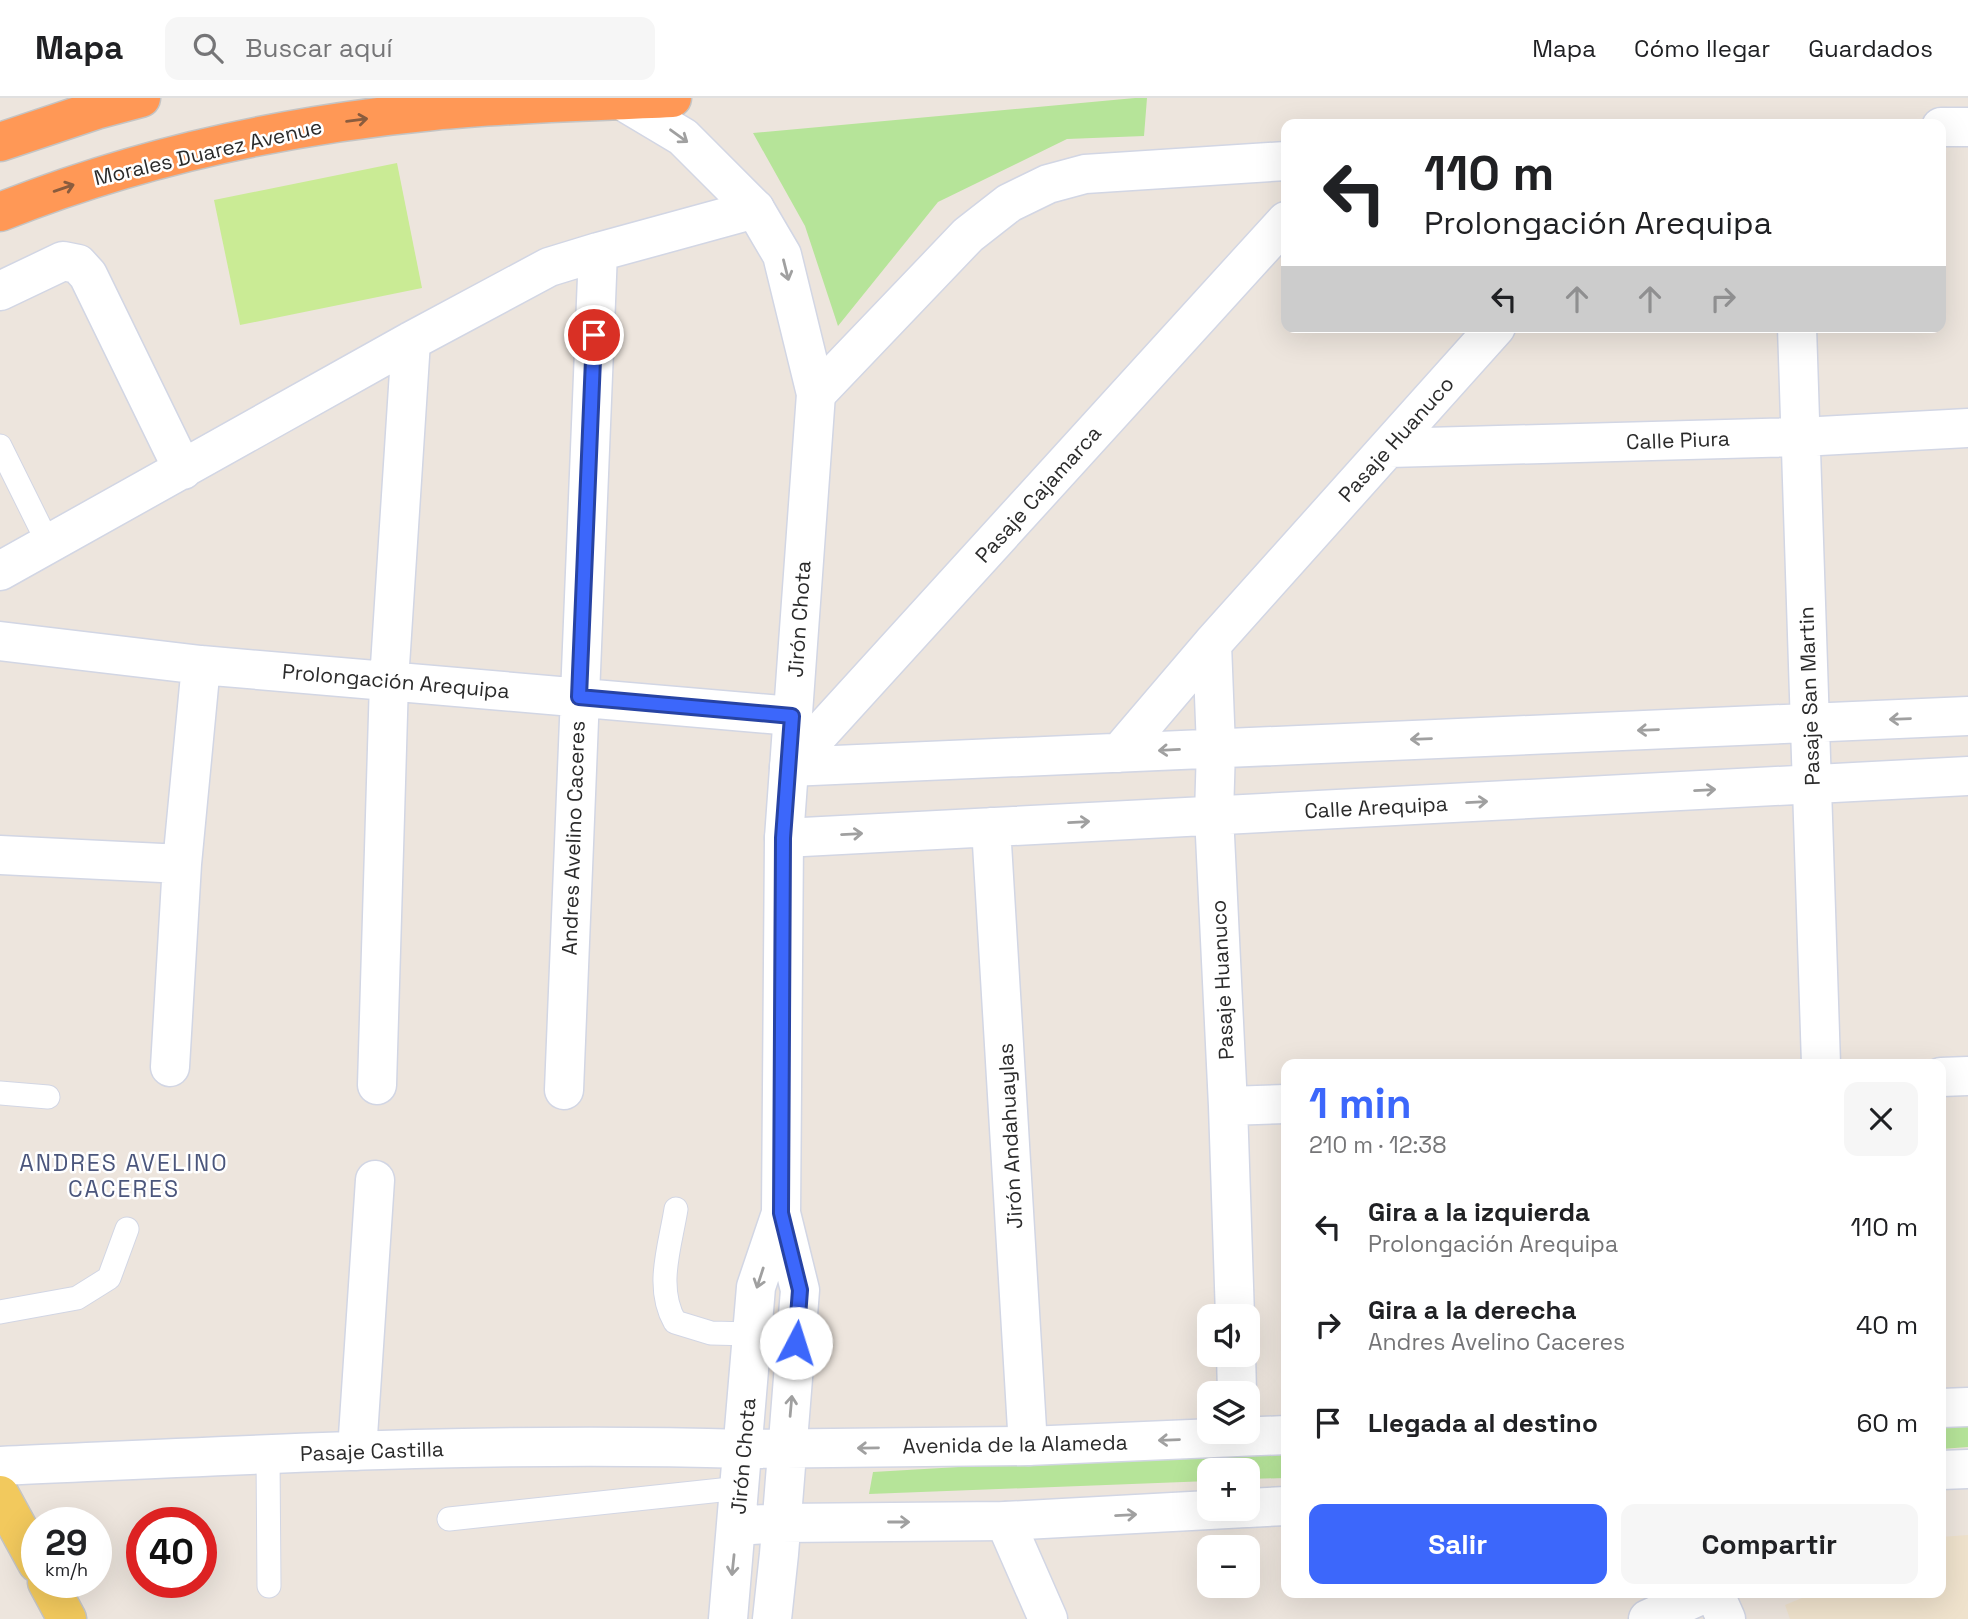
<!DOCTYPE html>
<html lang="es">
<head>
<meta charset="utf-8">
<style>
  :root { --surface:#fff; --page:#f6f6f6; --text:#202124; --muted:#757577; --line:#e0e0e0; --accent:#3c67fb }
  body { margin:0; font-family:"Space Grotesk",sans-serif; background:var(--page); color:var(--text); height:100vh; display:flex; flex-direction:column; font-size:26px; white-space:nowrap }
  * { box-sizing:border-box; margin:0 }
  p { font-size:23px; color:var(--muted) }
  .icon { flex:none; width:38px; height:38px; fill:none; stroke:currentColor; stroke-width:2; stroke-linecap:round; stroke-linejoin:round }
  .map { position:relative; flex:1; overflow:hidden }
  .details { position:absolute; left:1281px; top:961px; width:665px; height:539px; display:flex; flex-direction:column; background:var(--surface); border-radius:14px; box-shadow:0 7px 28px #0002 }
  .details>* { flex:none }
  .banner { position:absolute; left:1281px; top:21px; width:665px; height:214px; border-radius:14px; box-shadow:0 7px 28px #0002; background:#fff; color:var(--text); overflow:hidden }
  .buttons { position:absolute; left:1197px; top:1206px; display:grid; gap:14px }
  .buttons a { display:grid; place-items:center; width:63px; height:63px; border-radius:14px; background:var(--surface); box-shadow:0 7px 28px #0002; font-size:35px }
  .speed { position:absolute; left:21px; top:1409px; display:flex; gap:14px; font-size:35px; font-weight:700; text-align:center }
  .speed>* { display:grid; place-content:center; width:91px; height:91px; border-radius:50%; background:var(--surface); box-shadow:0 7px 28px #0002; line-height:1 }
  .speed small { font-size:18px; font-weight:400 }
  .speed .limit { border:10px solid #d22; background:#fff; color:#111 }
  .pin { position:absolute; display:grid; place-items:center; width:60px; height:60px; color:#fff; margin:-30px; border:4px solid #fff; border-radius:50%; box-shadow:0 2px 7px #0007 }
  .me { position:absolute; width:77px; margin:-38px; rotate:5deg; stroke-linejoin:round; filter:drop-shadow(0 0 5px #0008) }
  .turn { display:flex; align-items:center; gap:24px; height:147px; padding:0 28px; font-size:32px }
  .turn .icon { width:91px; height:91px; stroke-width:2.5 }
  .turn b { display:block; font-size:49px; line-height:60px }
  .lanes { display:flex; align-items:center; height:66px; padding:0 28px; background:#0003; justify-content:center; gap:35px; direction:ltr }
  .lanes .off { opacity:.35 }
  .round { display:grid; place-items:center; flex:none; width:74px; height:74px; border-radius:14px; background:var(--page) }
  .overview { display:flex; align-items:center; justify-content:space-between; height:119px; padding:0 28px }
  h1 { font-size:42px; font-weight:700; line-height:52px; color:var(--accent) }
  .primary-button { display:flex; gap:14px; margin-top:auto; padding:14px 28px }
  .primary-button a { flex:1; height:80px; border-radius:14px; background:var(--accent); color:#fff; font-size:28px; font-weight:700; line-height:80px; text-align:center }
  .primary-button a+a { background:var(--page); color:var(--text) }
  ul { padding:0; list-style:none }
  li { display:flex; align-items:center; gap:21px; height:98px; padding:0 28px }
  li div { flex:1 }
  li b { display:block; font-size:26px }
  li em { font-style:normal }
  header { display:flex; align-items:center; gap:42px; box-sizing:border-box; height:98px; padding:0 35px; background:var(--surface); border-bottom:2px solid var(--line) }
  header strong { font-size:33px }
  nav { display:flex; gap:38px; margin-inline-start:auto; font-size:24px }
  .search { width:490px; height:63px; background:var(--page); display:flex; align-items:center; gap:18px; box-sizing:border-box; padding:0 24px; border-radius:14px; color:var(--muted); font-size:26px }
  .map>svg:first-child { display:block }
  .education { fill:#efe2cc }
  .green { fill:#b6e499 }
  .pitch { fill:#caeb95 }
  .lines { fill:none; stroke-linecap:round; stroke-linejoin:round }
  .lane-casing { stroke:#d2d6e4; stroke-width:25 }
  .street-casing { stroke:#d2d6e4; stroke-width:41 }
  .secondary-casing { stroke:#d2d6e4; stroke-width:41 }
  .primary-casing { stroke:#c4c4c4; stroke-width:41 }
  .highway-casing { stroke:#c4c4c4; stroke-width:41 }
  .lane { stroke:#fff; stroke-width:23 }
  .street { stroke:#fff; stroke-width:38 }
  .secondary { stroke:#fff; stroke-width:38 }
  .primary { stroke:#f2c95d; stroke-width:38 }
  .highway { stroke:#ff9856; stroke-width:38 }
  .oneway { stroke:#8a5c3e }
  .oneway2 { stroke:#a0a0a0 }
  .route-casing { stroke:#2743a3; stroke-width:18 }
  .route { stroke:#3c67fb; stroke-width:12 }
  .labels { text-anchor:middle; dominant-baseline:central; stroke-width:5; stroke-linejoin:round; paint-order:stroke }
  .street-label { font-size:21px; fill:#2b2b2b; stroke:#fff }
  .neighbourhood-label { font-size:23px; letter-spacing:2px; fill:#4b567c; stroke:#fff }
</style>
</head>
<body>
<header>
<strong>Mapa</strong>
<div class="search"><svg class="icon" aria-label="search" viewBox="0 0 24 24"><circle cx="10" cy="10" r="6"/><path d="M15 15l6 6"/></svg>Buscar aquí</div>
<nav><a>Mapa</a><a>Cómo llegar</a><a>Guardados</a></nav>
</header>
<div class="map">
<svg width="1968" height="1521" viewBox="0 0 1968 1521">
  <rect width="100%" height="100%" fill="#ede5dd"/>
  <path class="education" d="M1968,1437V1521H1790L1785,1507L1814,1495L1941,1494V1439Z"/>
  <path class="green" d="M1135,0H1147L1144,38L1067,41L938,104L838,228L805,128L753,35Z
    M1968,1317V1349L1941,1351V1318Z
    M1286,1350V1380L1248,1381V1372H1209V1383L869,1396L873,1374Z"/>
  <path class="pitch" d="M397,65L422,190L240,227L214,102Z"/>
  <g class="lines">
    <defs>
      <path id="lane" d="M0,348L49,447
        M0,995L48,999
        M676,1111C670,1149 655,1189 675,1224L711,1235L752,1236
        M0,1214L77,1200L109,1180L127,1131
        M268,1357L269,1488
        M449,1421L740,1390"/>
      <path id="street" d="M1941,29H1968
        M0,193L63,163L78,166L88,177L183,372
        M1797,229L1821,966
        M816,296L968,137L1009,105L1048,86L1085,76L1286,63
        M1389,350L1801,339L1968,330
        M0,473L411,243L549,169L598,154L755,111
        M0,543L201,567L792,618
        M1212,546L1216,650L1214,717L1228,1008L1235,1218
        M1119,655L1212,546L1496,229
        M789,669L1968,618
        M789,669L1286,123
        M991,729L1028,1348
        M784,740L1968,678
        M0,757L182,766
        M170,969L182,766L201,567
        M1941,979L1968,978
        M377,987L389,583L411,243
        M564,992L598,154
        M1228,1008L1286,1006
        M1236,1256L1237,1295
        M357,1353L375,1082
        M0,1368C247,1357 496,1343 744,1351
        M1005,1423L1048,1521
        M1714,1494L1726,1521
        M1648,1521L1708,1494"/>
      <path id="secondary" d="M621,2L683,39L755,111L782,157L816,296L784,740L781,1115L800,1192L779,1456L772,1521
        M1941,1310L1968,1309
        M744,1351L1028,1348L1286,1337
        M1941,1372L1968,1371
        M1248,1410L1286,1408
        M737,1428L781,1425L1005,1423L1246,1410
        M728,1521L756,1189L781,1115"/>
      <path id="primary" d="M0,1397L37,1465
        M47,1484L67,1521"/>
      <path id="highway" d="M0,44L96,12L141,0
        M0,114C138,59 285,27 433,13C512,5 592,4 672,0"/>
    </defs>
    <use href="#lane" class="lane-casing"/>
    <use href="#street" class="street-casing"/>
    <use href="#secondary" class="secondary-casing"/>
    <use href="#primary" class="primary-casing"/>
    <use href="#highway" class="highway-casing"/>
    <use href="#lane" class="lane"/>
    <use href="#street" class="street"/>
    <use href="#secondary" class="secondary"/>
    <use href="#primary" class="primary"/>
    <use href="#highway" class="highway"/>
  </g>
  <defs><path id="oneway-shaft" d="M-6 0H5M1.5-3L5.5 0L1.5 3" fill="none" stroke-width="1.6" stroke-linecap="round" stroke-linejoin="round" transform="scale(1.75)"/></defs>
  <g class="oneway">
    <use href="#oneway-shaft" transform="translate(357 22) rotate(-7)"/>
    <use href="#oneway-shaft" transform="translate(64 90) rotate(-19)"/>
  </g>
  <g class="oneway2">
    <use href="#oneway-shaft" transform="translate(679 38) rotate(36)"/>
    <use href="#oneway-shaft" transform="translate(786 172) rotate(76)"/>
    <use href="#oneway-shaft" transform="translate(1900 621) rotate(178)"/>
    <use href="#oneway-shaft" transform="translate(1648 632) rotate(178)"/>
    <use href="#oneway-shaft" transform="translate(1421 641) rotate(178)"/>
    <use href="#oneway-shaft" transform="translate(1169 652) rotate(177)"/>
    <use href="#oneway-shaft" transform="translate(1705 692) rotate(-3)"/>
    <use href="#oneway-shaft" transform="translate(1477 704) rotate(-3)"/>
    <use href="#oneway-shaft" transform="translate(1079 724) rotate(-3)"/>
    <use href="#oneway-shaft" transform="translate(852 736) rotate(-3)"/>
    <use href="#oneway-shaft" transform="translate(760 1180) rotate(108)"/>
    <use href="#oneway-shaft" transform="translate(791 1308) rotate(-85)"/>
    <use href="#oneway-shaft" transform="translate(1169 1342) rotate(178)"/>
    <use href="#oneway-shaft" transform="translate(868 1350) rotate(179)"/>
    <use href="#oneway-shaft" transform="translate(1126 1417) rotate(-3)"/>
    <use href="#oneway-shaft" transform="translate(899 1424)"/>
    <use href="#oneway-shaft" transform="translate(733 1467) rotate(96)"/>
  </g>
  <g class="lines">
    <defs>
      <path id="route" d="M594,237L579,599L792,618L783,740L781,1115L800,1192L796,1245"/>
    </defs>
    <use href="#route" class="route-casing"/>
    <use href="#route" class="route"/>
  </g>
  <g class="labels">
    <g class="street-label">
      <text transform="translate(208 54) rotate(-13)">Morales Duarez Avenue</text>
      <text transform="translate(1396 341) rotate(-48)">Pasaje Huanuco</text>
      <text transform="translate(1678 342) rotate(-2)">Calle Piura</text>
      <text transform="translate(1038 396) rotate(-48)">Pasaje Cajamarca</text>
      <text transform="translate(799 521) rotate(-86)">Jirón Chota</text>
      <text transform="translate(396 583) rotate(5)">Prolongación Arequipa</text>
      <text transform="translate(1809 598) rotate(-92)">Pasaje San Martin</text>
      <text transform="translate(1376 709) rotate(-3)">Calle Arequipa</text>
      <text transform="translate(573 740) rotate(-88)">Andres Avelino Caceres</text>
      <text transform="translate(1222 882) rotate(-93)">Pasaje Huanuco</text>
      <text transform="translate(1010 1038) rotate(-93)">Jirón Andahuaylas</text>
      <text transform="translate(1015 1346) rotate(-1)">Avenida de la Alameda</text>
      <text transform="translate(372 1353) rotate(-2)">Pasaje Castilla</text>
      <text transform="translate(743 1358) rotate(-85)">Jirón Chota</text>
    </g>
    <g class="neighbourhood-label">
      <text x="124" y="1065">ANDRES AVELINO<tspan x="124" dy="26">CACERES</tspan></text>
    </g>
  </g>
</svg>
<div class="buttons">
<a><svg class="icon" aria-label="sound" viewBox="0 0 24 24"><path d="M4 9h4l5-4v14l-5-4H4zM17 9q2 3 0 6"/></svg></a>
<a><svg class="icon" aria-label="layers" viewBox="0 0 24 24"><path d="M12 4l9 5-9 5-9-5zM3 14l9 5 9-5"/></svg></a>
<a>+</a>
<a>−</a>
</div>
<div class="speed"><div>29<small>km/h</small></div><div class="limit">40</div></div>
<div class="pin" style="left:594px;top:237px;background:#d93025"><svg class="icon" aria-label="arrive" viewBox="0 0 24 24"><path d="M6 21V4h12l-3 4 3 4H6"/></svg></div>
<svg class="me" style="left:796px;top:1245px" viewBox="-20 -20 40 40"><circle r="19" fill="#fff"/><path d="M0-13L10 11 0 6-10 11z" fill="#3c67fb"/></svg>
<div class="banner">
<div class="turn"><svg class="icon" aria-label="left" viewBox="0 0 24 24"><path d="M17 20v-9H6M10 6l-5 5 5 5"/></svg><div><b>110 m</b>Prolongación Arequipa</div></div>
<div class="lanes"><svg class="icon" aria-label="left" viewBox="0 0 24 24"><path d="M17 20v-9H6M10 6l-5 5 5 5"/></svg><svg class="icon off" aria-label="ahead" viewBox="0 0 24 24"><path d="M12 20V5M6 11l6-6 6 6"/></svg><svg class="icon off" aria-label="ahead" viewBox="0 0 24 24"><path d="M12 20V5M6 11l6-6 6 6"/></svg><svg class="icon off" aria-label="right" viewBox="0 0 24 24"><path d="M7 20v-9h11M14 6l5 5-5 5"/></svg></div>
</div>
<section class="details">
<div class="overview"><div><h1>1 min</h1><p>210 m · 12:38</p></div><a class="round"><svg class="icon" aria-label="close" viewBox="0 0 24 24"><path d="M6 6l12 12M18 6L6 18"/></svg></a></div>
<ul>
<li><svg class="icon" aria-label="left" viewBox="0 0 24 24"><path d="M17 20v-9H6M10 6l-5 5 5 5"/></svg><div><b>Gira a la izquierda</b><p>Prolongación Arequipa</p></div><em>110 m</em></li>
<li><svg class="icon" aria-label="right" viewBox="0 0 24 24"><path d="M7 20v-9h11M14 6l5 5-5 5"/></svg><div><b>Gira a la derecha</b><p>Andres Avelino Caceres</p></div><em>40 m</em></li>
<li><svg class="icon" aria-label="arrive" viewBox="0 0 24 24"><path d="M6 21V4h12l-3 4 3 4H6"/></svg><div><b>Llegada al destino</b></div><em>60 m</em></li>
</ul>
<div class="primary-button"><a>Salir</a><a>Compartir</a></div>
</section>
</div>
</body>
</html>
